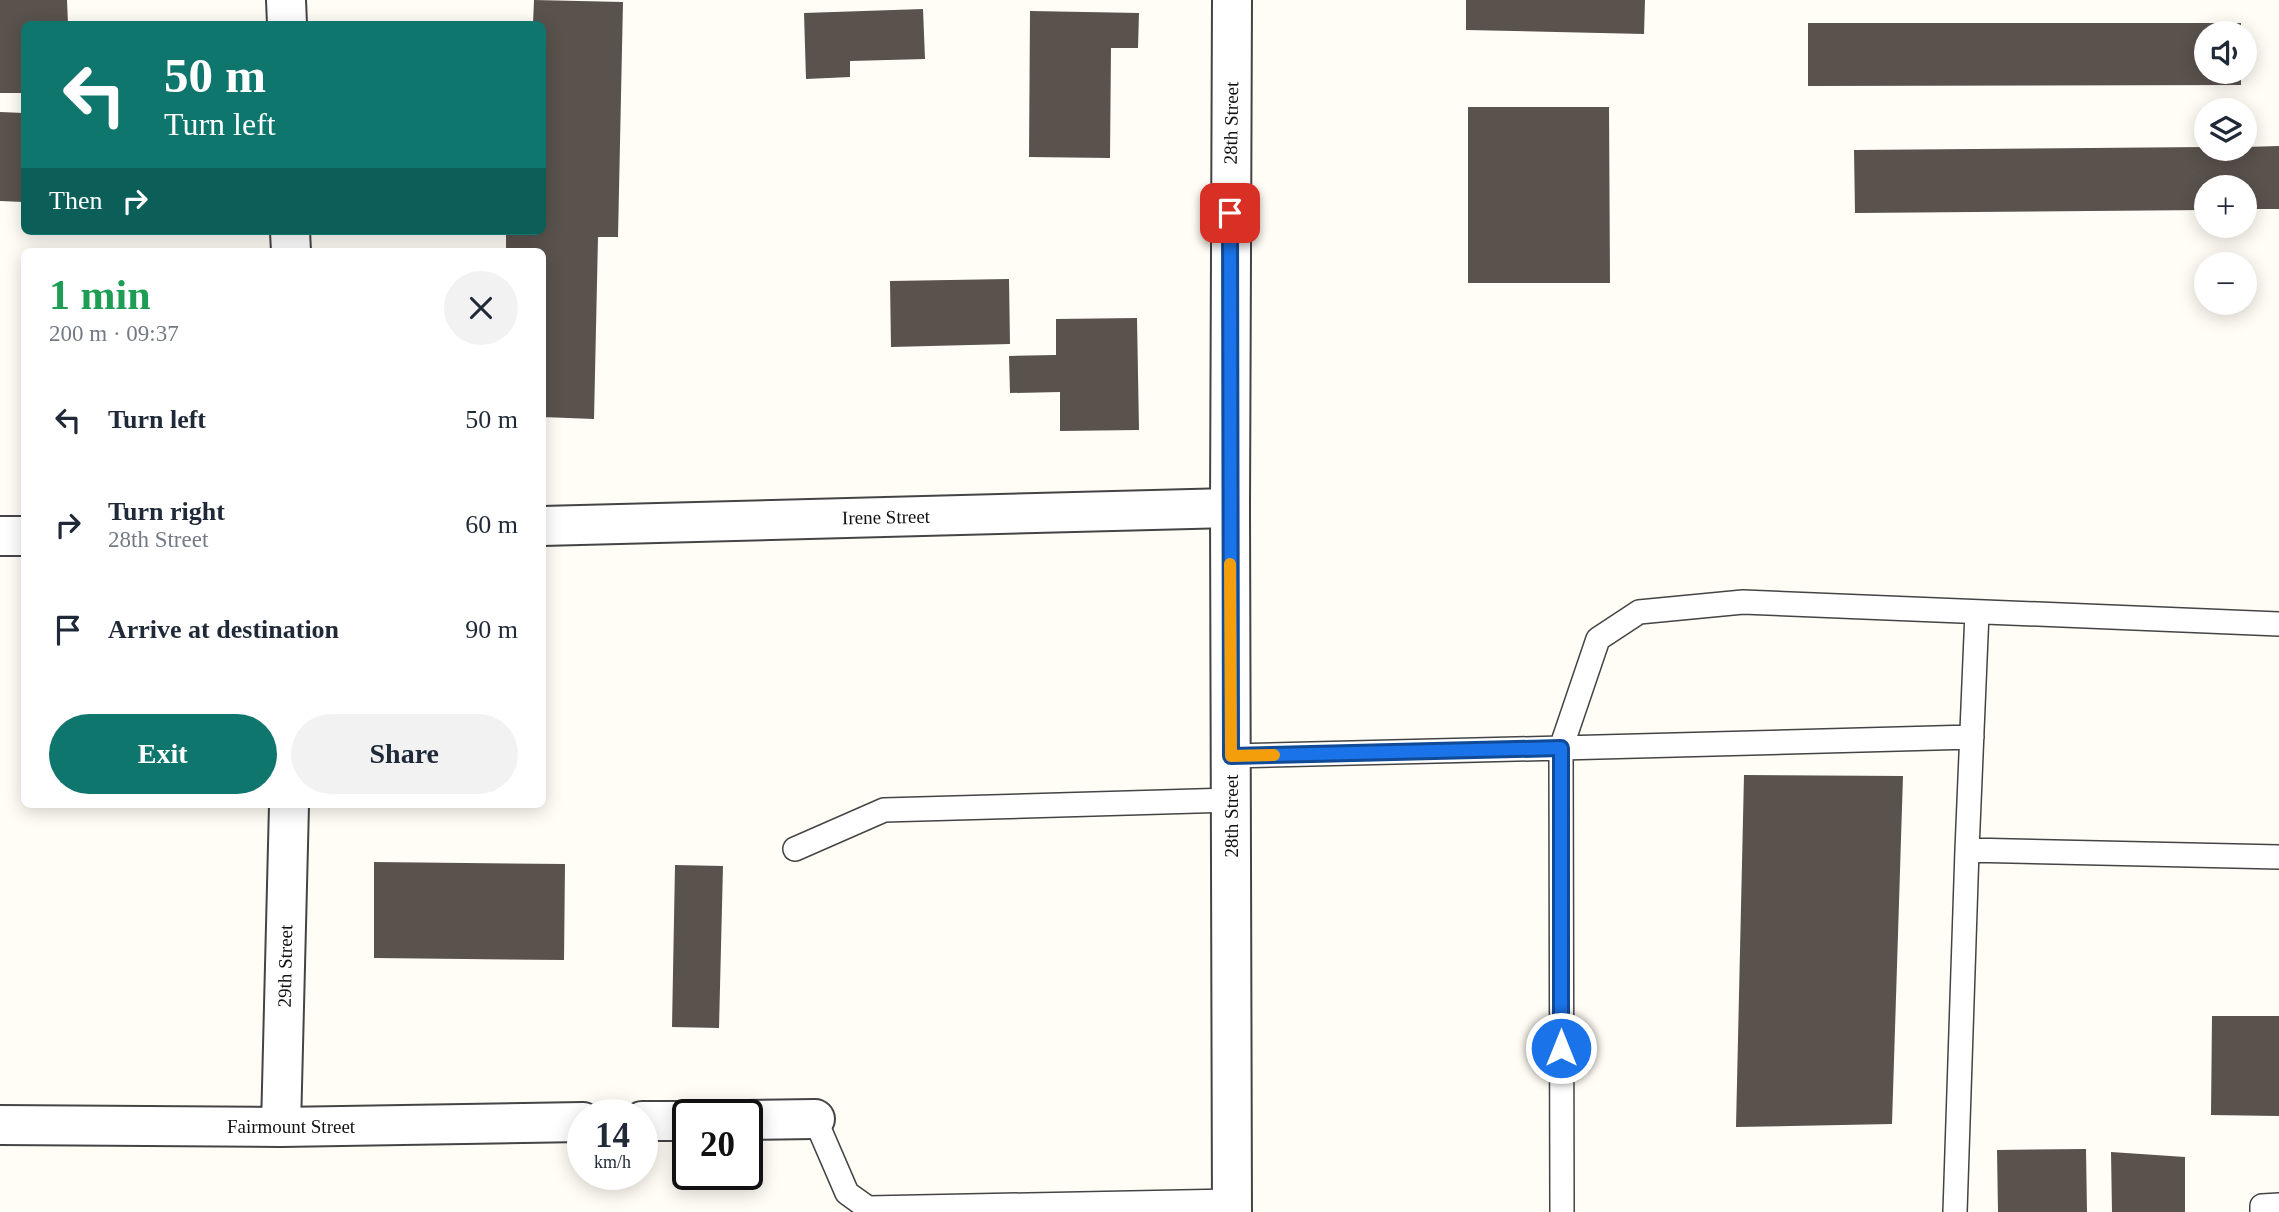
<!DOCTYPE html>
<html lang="en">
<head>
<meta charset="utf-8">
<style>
  :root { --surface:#fff; --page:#f2f2f3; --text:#1f2937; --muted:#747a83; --accent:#0f766e }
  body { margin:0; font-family:Georgia,serif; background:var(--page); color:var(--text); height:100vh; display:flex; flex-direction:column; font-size:26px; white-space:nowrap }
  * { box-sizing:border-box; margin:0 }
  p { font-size:23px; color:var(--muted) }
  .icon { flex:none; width:38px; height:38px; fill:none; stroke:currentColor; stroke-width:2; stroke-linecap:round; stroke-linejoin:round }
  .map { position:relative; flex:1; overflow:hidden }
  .side { position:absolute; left:21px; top:248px; width:525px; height:560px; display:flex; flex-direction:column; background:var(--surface); border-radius:10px; box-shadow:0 4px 18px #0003 }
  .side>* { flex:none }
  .banner { position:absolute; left:21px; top:21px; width:525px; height:214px; border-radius:10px; box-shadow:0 4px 18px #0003; background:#0f766e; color:#fff; overflow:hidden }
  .controls { position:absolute; left:2194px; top:21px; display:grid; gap:14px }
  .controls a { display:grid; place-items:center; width:63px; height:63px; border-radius:50%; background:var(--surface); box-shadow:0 4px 18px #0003; font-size:35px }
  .speed { position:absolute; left:567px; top:1099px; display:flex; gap:14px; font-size:35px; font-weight:700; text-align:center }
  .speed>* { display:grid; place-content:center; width:91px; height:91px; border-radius:50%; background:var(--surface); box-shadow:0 4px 18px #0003; line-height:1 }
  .speed small { font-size:18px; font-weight:400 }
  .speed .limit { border:4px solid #111; border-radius:10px; background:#fff; color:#111 }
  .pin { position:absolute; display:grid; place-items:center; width:60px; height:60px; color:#fff; margin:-30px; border-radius:14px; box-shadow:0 4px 10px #0006 }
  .me { position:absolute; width:77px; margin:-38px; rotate:0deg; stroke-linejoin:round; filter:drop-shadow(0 0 5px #0008) }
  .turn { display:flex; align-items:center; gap:24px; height:147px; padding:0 28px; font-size:32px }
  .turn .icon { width:91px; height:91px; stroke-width:2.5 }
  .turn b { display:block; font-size:49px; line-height:60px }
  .then { display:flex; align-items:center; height:66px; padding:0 28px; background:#0003; gap:14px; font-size:26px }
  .round { display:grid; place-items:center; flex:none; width:74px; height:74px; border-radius:37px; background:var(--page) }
  .overview { display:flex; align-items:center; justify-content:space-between; height:119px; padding:0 28px }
  h1 { font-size:42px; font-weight:700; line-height:52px; color:#1e9e55 }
  .action { display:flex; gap:14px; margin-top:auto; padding:14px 28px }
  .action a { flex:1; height:80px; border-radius:42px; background:var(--accent); color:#fff; font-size:28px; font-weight:700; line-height:80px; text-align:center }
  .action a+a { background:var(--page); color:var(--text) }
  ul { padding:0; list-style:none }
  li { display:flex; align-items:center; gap:21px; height:105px; padding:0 28px }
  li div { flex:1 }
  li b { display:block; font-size:26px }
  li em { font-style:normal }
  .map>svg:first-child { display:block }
  .building { fill:#5a524d }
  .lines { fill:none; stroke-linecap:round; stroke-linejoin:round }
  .service-casing { stroke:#444; stroke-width:26 }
  .minor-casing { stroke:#444; stroke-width:42 }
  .tertiary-casing { stroke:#444; stroke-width:42 }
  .service { stroke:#fff; stroke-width:23 }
  .minor { stroke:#fff; stroke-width:38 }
  .tertiary { stroke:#fff; stroke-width:38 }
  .route-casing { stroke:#114b97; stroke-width:18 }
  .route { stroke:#1a73e8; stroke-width:12 }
  .slow { stroke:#f59e0b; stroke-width:12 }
  .labels { text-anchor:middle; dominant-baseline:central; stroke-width:7; stroke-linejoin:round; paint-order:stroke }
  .street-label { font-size:19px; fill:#111; stroke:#fff }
</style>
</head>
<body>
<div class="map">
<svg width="2279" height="1212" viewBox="0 0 2279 1212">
  <rect width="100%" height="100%" fill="#fffdf5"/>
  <path class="building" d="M0,0H67L68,24H24V93H0Z
    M534,0L623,2L618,237H598L594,419L542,417V252H506V231H542V24H533Z
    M1466,0H1645L1644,34L1466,30Z
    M923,9L925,59L850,61V77L806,79L804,13Z
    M1030,11L1139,13L1138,48H1111L1110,158L1029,157Z
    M1808,23H2241V33H2207V72H2241V85L1808,86Z
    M1468,107H1609L1610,283H1468Z
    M0,112L24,113V202L0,201Z
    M2279,146V209H2245V187H2207V210L1855,213L1854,150L2207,147V149H2245V147Z
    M1009,279L1010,344L891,347L890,281Z
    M1137,318L1139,430L1060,431V392L1010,393L1009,356L1056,355V319Z
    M1744,775L1903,776L1892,1124L1736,1127Z
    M374,862L565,864L564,960L374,958Z
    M675,865L723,866L719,1028L672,1027Z
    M2212,1016H2279V1116L2211,1115Z
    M2086,1149L2087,1212H1998L1997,1150Z
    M2111,1152L2185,1157V1212H2112Z"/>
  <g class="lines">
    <defs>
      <path id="service" d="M1977,612L1967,850L2279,857
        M1972,737L1561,748L1598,639L1639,612L1743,602L2279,624
        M1231,756L1561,748L1562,1212
        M795,849L884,810L1231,800
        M815,1119L847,1193L868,1208L1232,1201
        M1955,1212L1967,850
        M2262,1212V1206L2279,1205"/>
      <path id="minor" d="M286,0L287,24
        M290,231L291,252
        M542,526L1230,508
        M0,536H24
        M747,1120L815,1119
        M642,1121H688
        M0,1125L281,1127L583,1122
        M281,1127L289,805"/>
      <path id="tertiary" d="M1232,0L1230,508L1232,1212"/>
    </defs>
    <use href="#service" class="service-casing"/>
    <use href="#minor" class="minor-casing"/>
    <use href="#tertiary" class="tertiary-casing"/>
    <use href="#service" class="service"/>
    <use href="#minor" class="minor"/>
    <use href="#tertiary" class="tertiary"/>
  </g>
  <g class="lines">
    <defs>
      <path id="route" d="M1230,213L1231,756L1561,748V1048"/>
    </defs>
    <use href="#route" class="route-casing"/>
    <use href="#route" class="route"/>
    <path class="slow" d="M1230,564L1231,756L1274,755"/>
  </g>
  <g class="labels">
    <g class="street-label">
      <text transform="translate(1231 123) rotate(-89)">28th Street</text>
      <text transform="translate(886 517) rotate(-1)">Irene Street</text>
      <text transform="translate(1231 816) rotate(-90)">28th Street</text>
      <text transform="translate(285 966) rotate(-89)">29th Street</text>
      <text x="291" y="1126">Fairmount Street</text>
    </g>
  </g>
</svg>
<div class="controls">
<a><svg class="icon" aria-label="sound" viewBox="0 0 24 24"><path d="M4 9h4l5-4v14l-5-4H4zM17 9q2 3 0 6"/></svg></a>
<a><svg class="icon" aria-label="layers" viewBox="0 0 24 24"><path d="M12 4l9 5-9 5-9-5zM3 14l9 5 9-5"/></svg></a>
<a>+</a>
<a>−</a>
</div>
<div class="speed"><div>14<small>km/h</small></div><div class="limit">20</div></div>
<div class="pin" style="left:1230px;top:213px;background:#d93025"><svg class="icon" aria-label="arrive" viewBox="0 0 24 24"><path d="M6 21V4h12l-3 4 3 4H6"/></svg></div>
<svg class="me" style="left:1561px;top:1048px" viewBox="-20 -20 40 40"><circle r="17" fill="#1a73e8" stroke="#fff" stroke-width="3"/><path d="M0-11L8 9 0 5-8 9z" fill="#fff"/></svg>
<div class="banner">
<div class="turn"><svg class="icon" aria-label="left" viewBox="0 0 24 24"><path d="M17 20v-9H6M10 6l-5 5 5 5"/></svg><div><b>50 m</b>Turn left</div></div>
<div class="then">Then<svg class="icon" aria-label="right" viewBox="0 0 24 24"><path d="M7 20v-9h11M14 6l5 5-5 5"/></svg></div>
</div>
<section class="side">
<div class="overview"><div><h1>1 min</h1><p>200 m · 09:37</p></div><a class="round"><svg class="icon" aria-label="close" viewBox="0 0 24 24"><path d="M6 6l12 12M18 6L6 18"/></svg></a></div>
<ul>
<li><svg class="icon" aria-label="left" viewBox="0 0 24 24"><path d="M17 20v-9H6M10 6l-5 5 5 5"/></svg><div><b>Turn left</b></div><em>50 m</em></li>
<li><svg class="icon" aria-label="right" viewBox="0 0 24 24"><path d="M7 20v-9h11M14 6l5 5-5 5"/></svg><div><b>Turn right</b><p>28th Street</p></div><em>60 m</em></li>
<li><svg class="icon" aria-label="arrive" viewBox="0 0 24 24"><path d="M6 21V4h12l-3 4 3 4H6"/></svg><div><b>Arrive at destination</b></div><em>90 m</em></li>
</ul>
<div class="action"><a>Exit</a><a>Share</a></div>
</section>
</div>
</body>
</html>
